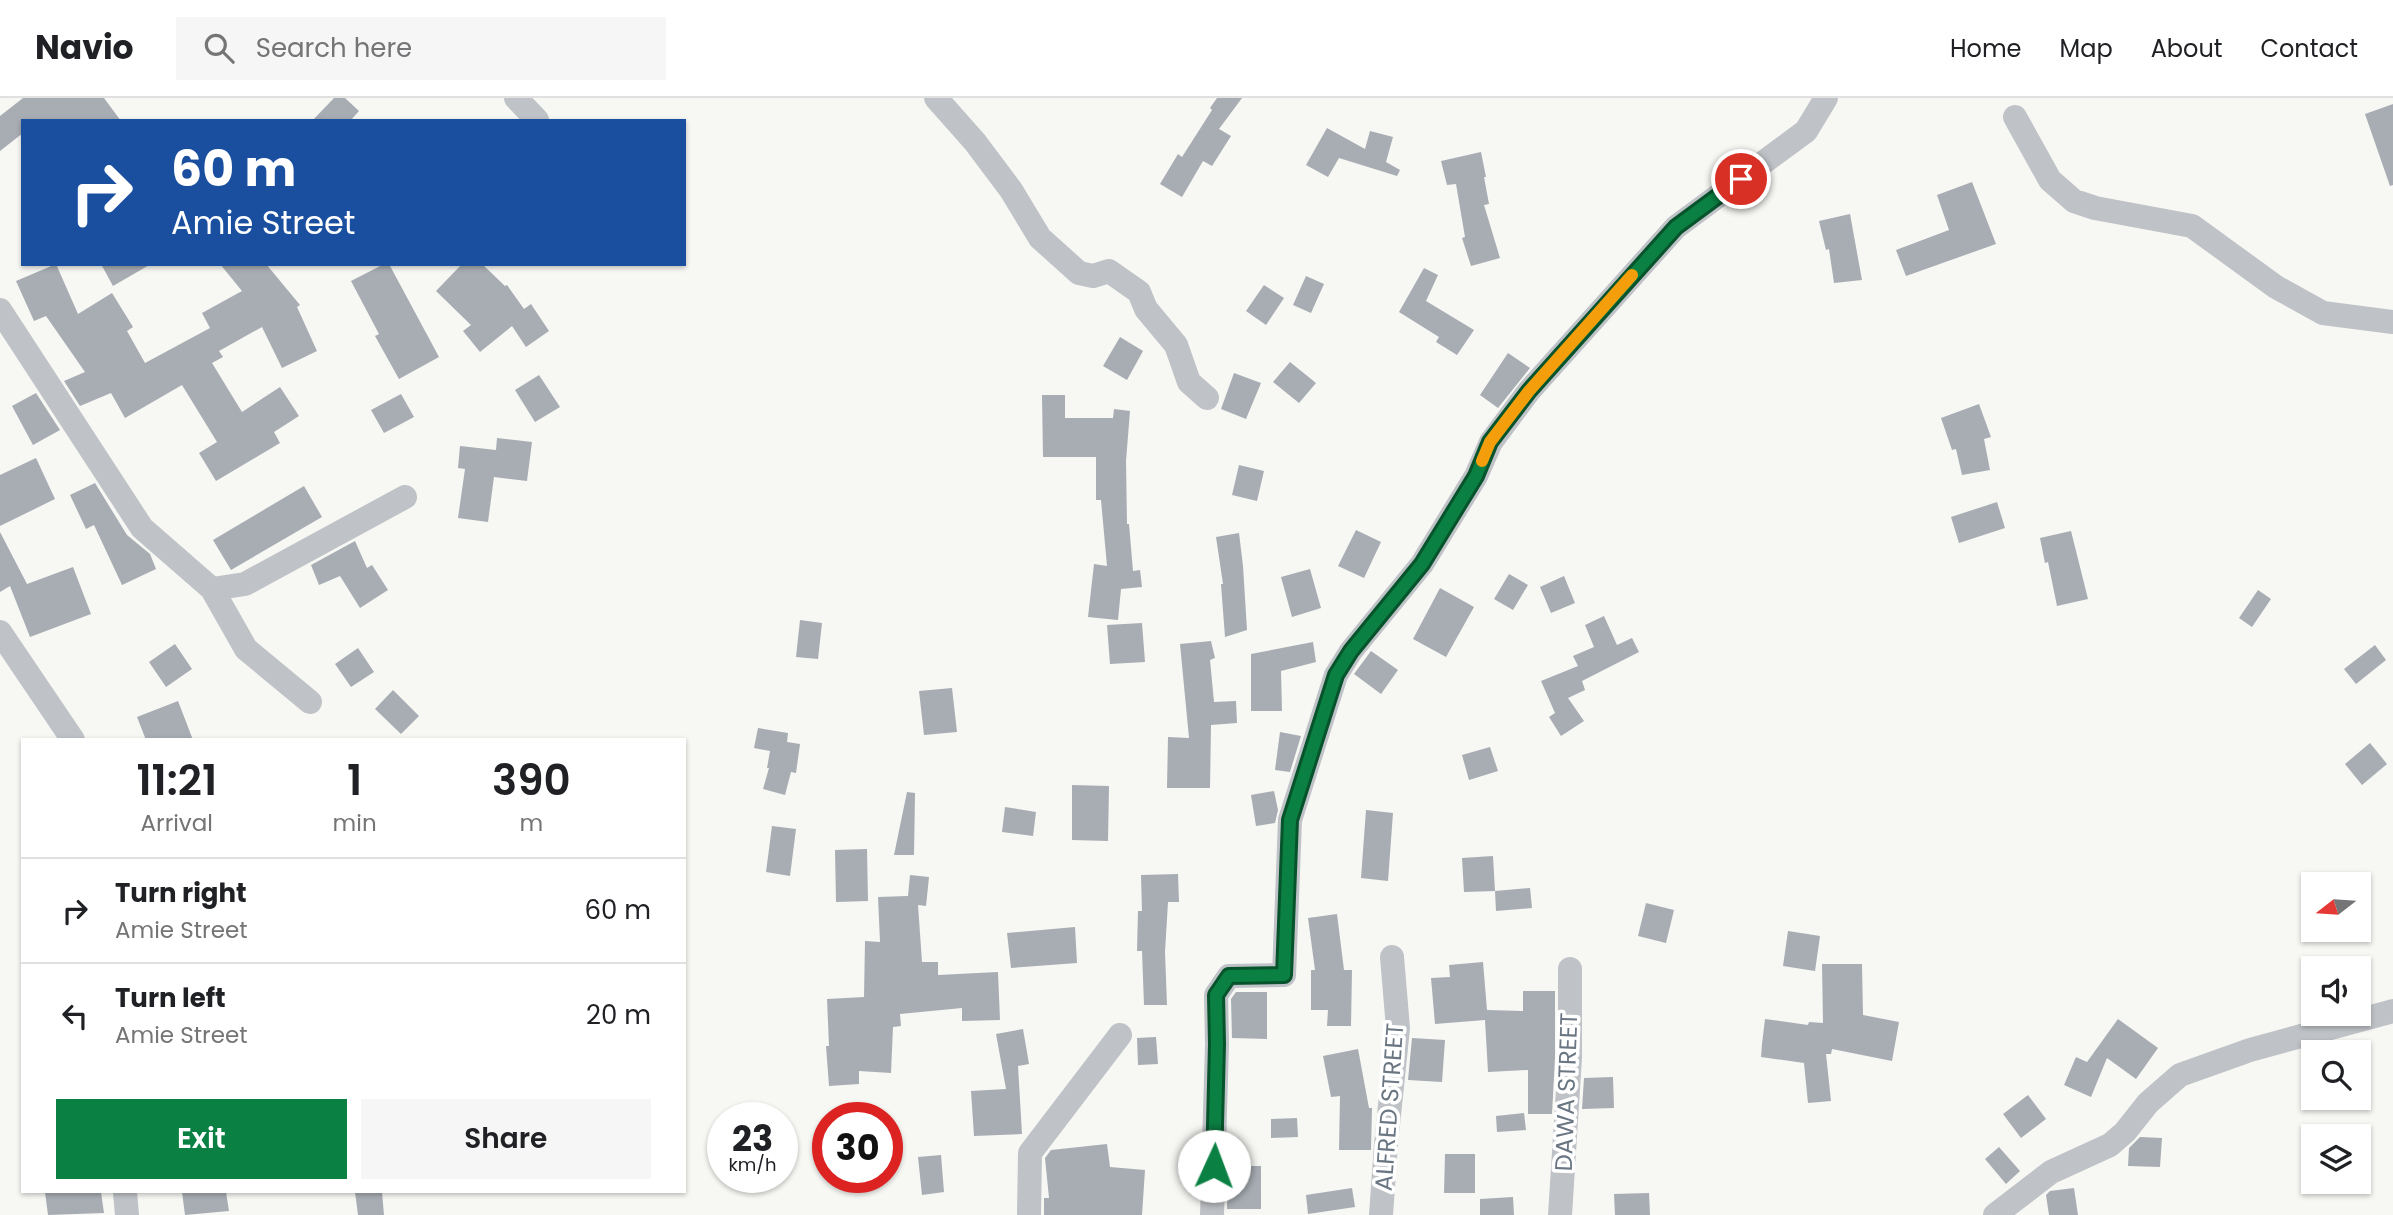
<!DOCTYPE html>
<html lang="en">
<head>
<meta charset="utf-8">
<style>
  :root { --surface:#fff; --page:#f6f6f6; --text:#202124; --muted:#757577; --line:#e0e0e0; --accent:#0b8043 }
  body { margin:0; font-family:Poppins,sans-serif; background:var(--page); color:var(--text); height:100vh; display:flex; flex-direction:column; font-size:26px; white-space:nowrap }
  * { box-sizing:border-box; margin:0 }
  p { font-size:23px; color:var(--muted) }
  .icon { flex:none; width:38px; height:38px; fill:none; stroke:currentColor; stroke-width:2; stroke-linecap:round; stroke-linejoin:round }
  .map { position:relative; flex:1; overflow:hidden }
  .sheet { position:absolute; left:21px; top:640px; width:665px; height:455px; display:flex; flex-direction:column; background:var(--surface); border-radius:0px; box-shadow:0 2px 5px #0004 }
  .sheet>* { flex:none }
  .hud { position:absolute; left:21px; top:21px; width:665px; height:147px; border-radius:0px; box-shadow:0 2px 5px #0004; background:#1a4fa0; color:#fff; overflow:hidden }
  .needle { width:46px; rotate:253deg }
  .fabs { position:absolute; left:2301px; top:774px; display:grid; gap:14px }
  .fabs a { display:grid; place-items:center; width:70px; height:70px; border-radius:0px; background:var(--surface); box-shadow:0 2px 5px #0004; font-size:35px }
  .speed { position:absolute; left:707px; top:1004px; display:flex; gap:14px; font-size:35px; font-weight:700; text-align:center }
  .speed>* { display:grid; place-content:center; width:91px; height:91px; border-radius:50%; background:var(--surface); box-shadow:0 2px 5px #0004; line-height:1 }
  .speed small { font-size:18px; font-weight:400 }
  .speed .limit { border:10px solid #d22; background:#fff; color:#111 }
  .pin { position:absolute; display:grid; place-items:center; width:60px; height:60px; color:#fff; margin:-30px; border:4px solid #fff; border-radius:50%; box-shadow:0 2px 7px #0007 }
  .me { position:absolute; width:77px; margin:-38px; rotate:2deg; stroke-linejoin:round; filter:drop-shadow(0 0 5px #0008) }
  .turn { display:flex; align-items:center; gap:24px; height:147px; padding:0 35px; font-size:32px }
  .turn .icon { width:91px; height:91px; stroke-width:2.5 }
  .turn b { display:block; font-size:49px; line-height:60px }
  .eta { display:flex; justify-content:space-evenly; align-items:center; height:119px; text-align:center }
  .eta b { font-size:42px; font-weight:600; line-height:49px }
  .action { display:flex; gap:14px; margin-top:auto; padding:14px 35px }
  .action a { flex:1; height:80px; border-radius:0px; background:var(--accent); color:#fff; font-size:28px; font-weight:600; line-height:80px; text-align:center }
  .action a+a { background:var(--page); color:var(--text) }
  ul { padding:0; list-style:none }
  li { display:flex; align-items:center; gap:21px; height:105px; padding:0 35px; border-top:2px solid var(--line) }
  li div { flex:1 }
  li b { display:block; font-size:26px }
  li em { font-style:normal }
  header { display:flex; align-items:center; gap:42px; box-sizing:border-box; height:98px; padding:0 35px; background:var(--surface); border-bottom:2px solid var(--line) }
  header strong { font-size:33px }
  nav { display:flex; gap:38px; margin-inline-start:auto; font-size:24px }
  .search { width:490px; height:63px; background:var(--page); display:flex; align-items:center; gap:18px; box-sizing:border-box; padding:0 24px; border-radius:0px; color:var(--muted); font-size:26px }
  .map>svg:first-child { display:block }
  .building { fill:#a7adb3 }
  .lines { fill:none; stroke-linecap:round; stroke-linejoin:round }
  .minor { stroke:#bfc2c6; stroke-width:24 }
  .route-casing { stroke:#07532c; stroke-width:18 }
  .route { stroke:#0b8043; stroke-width:12 }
  .slow { stroke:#f59e0b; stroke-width:12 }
  .labels { text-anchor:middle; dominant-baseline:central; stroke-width:7; stroke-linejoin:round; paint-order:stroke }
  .street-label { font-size:24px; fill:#6a7682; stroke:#fff }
</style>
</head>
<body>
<header>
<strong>Navio</strong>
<div class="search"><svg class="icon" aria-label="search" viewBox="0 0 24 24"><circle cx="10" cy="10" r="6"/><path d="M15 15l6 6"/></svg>Search here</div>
<nav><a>Home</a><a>Map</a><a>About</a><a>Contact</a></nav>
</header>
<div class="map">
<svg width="2393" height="1117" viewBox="0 0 2393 1117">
  <rect width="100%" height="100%" fill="#f7f7f4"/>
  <path class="building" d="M23,0H104L121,23H23V35L0,53V18Z
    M334,0H345L359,13L350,23H312Z
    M1217,0H1242L1219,31L1231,38L1212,68L1203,63L1182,99L1160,86L1178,56L1182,59L1212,12L1210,10Z
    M2393,6V87L2390,88L2365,16Z
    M1327,30L1365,51L1370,33L1393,39L1386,64L1400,72L1397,78L1339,60L1328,79L1306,67Z
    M1481,54L1486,79H1484L1489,106L1484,107L1500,160L1471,168L1462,140L1465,139L1456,86L1447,87L1441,63Z
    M1972,84L1996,146L1906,178L1896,152L1949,132L1937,97Z
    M1850,116L1862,182L1834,185L1829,151L1826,152L1819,123Z
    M56,166L78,216L112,195L133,229L127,233L145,265L210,230L202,215L242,193L220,166H266L300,207L297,209L317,253L282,270L262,229L219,253L223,259L212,265L242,314L280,289L299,318L274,334L280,345L216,383L199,355L217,344L182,287L125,320L111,295L80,308L64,283L85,274L46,218L34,223L16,183Z
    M101,166H151L113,188Z
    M384,166H389L439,259L399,281L375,238L379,236L351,183Z
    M462,166H482L505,188L507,187L524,211L531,206L549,233L526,249L512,228L480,254L463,233L471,227L436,193Z
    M1424,170L1438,177L1426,203L1474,232L1457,257L1436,244L1439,239L1399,214Z
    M1306,178L1324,186L1311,215L1293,207Z
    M1264,187L1284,200L1266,227L1246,213Z
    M1120,239L1143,253L1127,282L1103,268Z
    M1508,255L1530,270L1498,310L1480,297Z
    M1290,264L1316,285L1299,305L1273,284Z
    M1234,275L1261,285L1246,321L1221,311Z
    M539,277L560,309L535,324L515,292Z
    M36,295L60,332L33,347L12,308Z
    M401,296L414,319L384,335L371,312Z
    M1042,297H1065V320H1113L1114,311L1130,313L1126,363L1127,426H1129L1133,473L1140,472L1142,489L1121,491L1118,522L1088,519L1094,466L1107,468L1101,402H1096V359H1043Z
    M1979,306L1991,339L1984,341L1990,372L1962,377L1956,351L1952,352L1941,320Z
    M497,340L532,344L527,383L494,379L488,424L458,420L465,371L458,370L460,348L496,352Z
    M36,360L55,401L0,428V377Z
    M1239,367L1264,373L1257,403L1232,397Z
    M95,385L127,437L150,456L156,471L122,487L94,427L86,431L70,397Z
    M304,388L322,419L231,472L213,442Z
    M1997,404L2005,430L1959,445L1951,419Z
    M1356,432L1381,444L1364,480L1338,468Z
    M2071,433L2088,501L2057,508L2048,464L2045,465L2040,440Z
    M0,434L27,486L73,469L91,516L30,539L10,488L0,494Z
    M1239,435L1243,468L1247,532L1225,539L1221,486H1223L1216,439Z
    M355,443L367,470L372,467L388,492L360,510L340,478L319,487L311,467Z
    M1310,471L1321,510L1292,519L1281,479Z
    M1509,476L1528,487L1513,512L1494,501Z
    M1564,478L1575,505L1551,515L1540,489Z
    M1440,490L1474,509L1446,559L1413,541Z
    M2258,492L2271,501L2252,529L2239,520Z
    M1604,518L1617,547L1632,540L1639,554L1582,583L1585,592L1568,600L1584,623L1561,638L1549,619L1555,615L1541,583L1578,568L1573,558L1594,549L1585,527Z
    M800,522L822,525L818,561L796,559Z
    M1142,525L1145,564L1110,566L1107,527Z
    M1211,543L1215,560L1210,562L1214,604L1236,603L1237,625L1211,627L1210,690H1167L1168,639L1189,640L1180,546Z
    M1313,544L1316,564L1281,573L1282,613H1251V556Z
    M175,546L192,571L166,589L149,564Z
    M2375,547L2386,562L2356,586L2344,571Z
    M358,550L374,574L351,589L335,566Z
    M1371,553L1398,572L1381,596L1354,576Z
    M952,590L957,634L924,637L919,593Z
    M393,592L419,618L401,636L375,611Z
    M178,603L193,642H146L137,619Z
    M758,630L788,635L787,644L800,646L796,675L791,674L785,697L763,691L769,670H767L770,653L754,650Z
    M1280,634L1301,638L1290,674L1275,672Z
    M2370,645L2387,666L2362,687L2345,666Z
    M1490,649L1498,673L1469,682L1462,657Z
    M1072,687L1109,688L1108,743L1072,742Z
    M1274,693L1278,712L1275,725L1256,728L1251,697Z
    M907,694L915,695L914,757H894Z
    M1005,709L1036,714L1033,738L1002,734Z
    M1366,712L1393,715L1388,783L1361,780Z
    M772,728L796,731L790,778L766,774Z
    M867,751L868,803L836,804L835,752Z
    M1493,758L1495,793L1464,794L1462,760Z
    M1178,776L1179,804H1168L1165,854L1167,907H1144L1142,853H1137L1138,813H1142L1141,777Z
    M910,777L929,779L926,808L918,807L922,864H938V877L998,874L1000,922L962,923V910L900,916L901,928L893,929L891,975L859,973V986L829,988L826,948H829L827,901L864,899L865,843L880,844L878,799L908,798Z
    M1530,790L1532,810L1496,813L1495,793Z
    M1646,805L1674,812L1666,845L1638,838Z
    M1337,816L1344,872H1352L1351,928H1327L1328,912H1311V872H1315L1308,820Z
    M1075,829L1077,865L1011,870L1007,835Z
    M1788,833L1820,838L1815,873L1783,868Z
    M1483,864L1487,912L1523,913V893H1555V960L1552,1016H1528V972L1488,974L1485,922L1435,926L1431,880L1450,879L1449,867Z
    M1822,866H1862L1863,917L1899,924L1892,963L1832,951L1831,956H1826L1831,1003L1808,1005L1804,965L1761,959L1762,946L1765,921L1808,927L1809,924L1823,925Z
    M1236,894H1267V941L1232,940L1231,901Z
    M2118,921L2158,950L2136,981L2107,960L2091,999L2064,987L2076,959L2087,964Z
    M1023,931L1029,966L1018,968L1022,1036L974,1038L971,993L1006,991L996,936Z
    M1156,939L1158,966L1138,967L1137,940Z
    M1412,940L1445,942L1442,984L1408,982Z
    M1358,951L1369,1010H1372L1371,1052H1339L1340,998L1331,999L1323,958Z
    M1613,979L1614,1010L1582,1011L1584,980Z
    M2028,997L2046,1021L2021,1040L2003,1016Z
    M1524,1015L1526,1032L1497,1034L1496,1018Z
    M1297,1020L1298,1039L1271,1040V1021Z
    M2140,1039L2162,1040L2160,1069L2128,1068L2129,1050Z
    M1107,1046L1110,1069L1145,1072L1142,1117H1044V1100H1049L1045,1060L1051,1052Z
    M1999,1049L2020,1073L2006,1086L1985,1061Z
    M1445,1056H1475V1095H1444Z
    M941,1057L944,1094L922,1097L918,1059Z
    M1228,1068H1261V1111H1227Z
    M1352,1090L1355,1109L1308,1116L1306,1097Z
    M2074,1090L2078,1117H2049L2046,1097L2050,1093Z
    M45,1094H101L104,1115L48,1117Z
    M182,1094H226L229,1113L185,1117Z
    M355,1094H382L384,1117H358Z
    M1649,1095L1650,1117H1615L1614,1096Z
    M1513,1099L1514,1117H1480V1101Z"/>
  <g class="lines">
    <path class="minor" d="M516,0L537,22
      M936,0L975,44L1011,92L1040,140L1079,175L1093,178L1109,173L1139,194L1146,211L1176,247L1189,284L1207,300
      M2015,19L2050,82L2074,103L2095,110L2192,128L2276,189L2323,215L2393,224
      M0,212L142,430L212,491L245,486L405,399
      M212,491L246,551L310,604
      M0,534L73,642
      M125,1094L127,1117
      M1029,1117L1030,1055L1120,937
      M1212,1117L1217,946L1216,897L1229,878L1284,877L1290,722L1336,577L1351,553L1422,466L1476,378L1491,344L1529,293L1676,129L1806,33L1826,0
      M1381,1117L1386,1046L1398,930L1392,859
      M1560,1117L1570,960V871
      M1995,1117L2051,1074L2110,1047L2125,1034L2148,1005L2180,977L2250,952L2393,913"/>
  </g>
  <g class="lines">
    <defs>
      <path id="route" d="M1214,1068L1217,946L1216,897L1229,878L1284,877L1290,722L1336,577L1351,553L1422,466L1476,378L1490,344L1529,293L1676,129L1741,81"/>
    </defs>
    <use href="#route" class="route-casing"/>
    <use href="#route" class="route"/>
    <path class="slow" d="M1482,363L1490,344L1529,293L1632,177"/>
  </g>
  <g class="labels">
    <g class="street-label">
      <text transform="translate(1566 994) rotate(-88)">DAWA STREET</text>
      <text transform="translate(1389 1009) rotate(-86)">ALFRED STREET</text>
    </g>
  </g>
</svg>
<div class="fabs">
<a><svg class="needle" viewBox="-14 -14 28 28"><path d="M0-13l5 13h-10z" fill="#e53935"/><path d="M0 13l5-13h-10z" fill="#757577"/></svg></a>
<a><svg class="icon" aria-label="sound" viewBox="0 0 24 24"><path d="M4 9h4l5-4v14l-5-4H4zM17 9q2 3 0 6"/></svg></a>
<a><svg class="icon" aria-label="search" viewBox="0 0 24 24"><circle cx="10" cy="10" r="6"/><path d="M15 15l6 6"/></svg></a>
<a><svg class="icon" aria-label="layers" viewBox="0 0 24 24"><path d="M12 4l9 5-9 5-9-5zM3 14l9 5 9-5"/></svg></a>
</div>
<div class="speed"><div>23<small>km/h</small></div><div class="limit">30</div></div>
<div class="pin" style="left:1741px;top:81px;background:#d93025"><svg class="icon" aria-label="arrive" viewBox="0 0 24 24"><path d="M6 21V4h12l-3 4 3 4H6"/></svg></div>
<svg class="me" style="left:1214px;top:1068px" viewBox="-20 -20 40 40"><circle r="19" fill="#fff"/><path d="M0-13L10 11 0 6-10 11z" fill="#0b8043"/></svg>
<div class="hud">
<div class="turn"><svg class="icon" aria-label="right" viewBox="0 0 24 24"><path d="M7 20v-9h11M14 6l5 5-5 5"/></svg><div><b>60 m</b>Amie Street</div></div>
</div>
<section class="sheet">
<div class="eta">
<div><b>11:21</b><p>Arrival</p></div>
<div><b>1</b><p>min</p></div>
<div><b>390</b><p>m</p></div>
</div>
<ul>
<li><svg class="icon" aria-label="right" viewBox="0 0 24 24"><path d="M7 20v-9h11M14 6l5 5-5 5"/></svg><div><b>Turn right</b><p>Amie Street</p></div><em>60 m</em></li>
<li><svg class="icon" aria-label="left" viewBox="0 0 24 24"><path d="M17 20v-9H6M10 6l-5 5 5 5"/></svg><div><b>Turn left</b><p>Amie Street</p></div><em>20 m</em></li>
</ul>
<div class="action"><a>Exit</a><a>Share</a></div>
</section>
</div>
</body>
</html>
